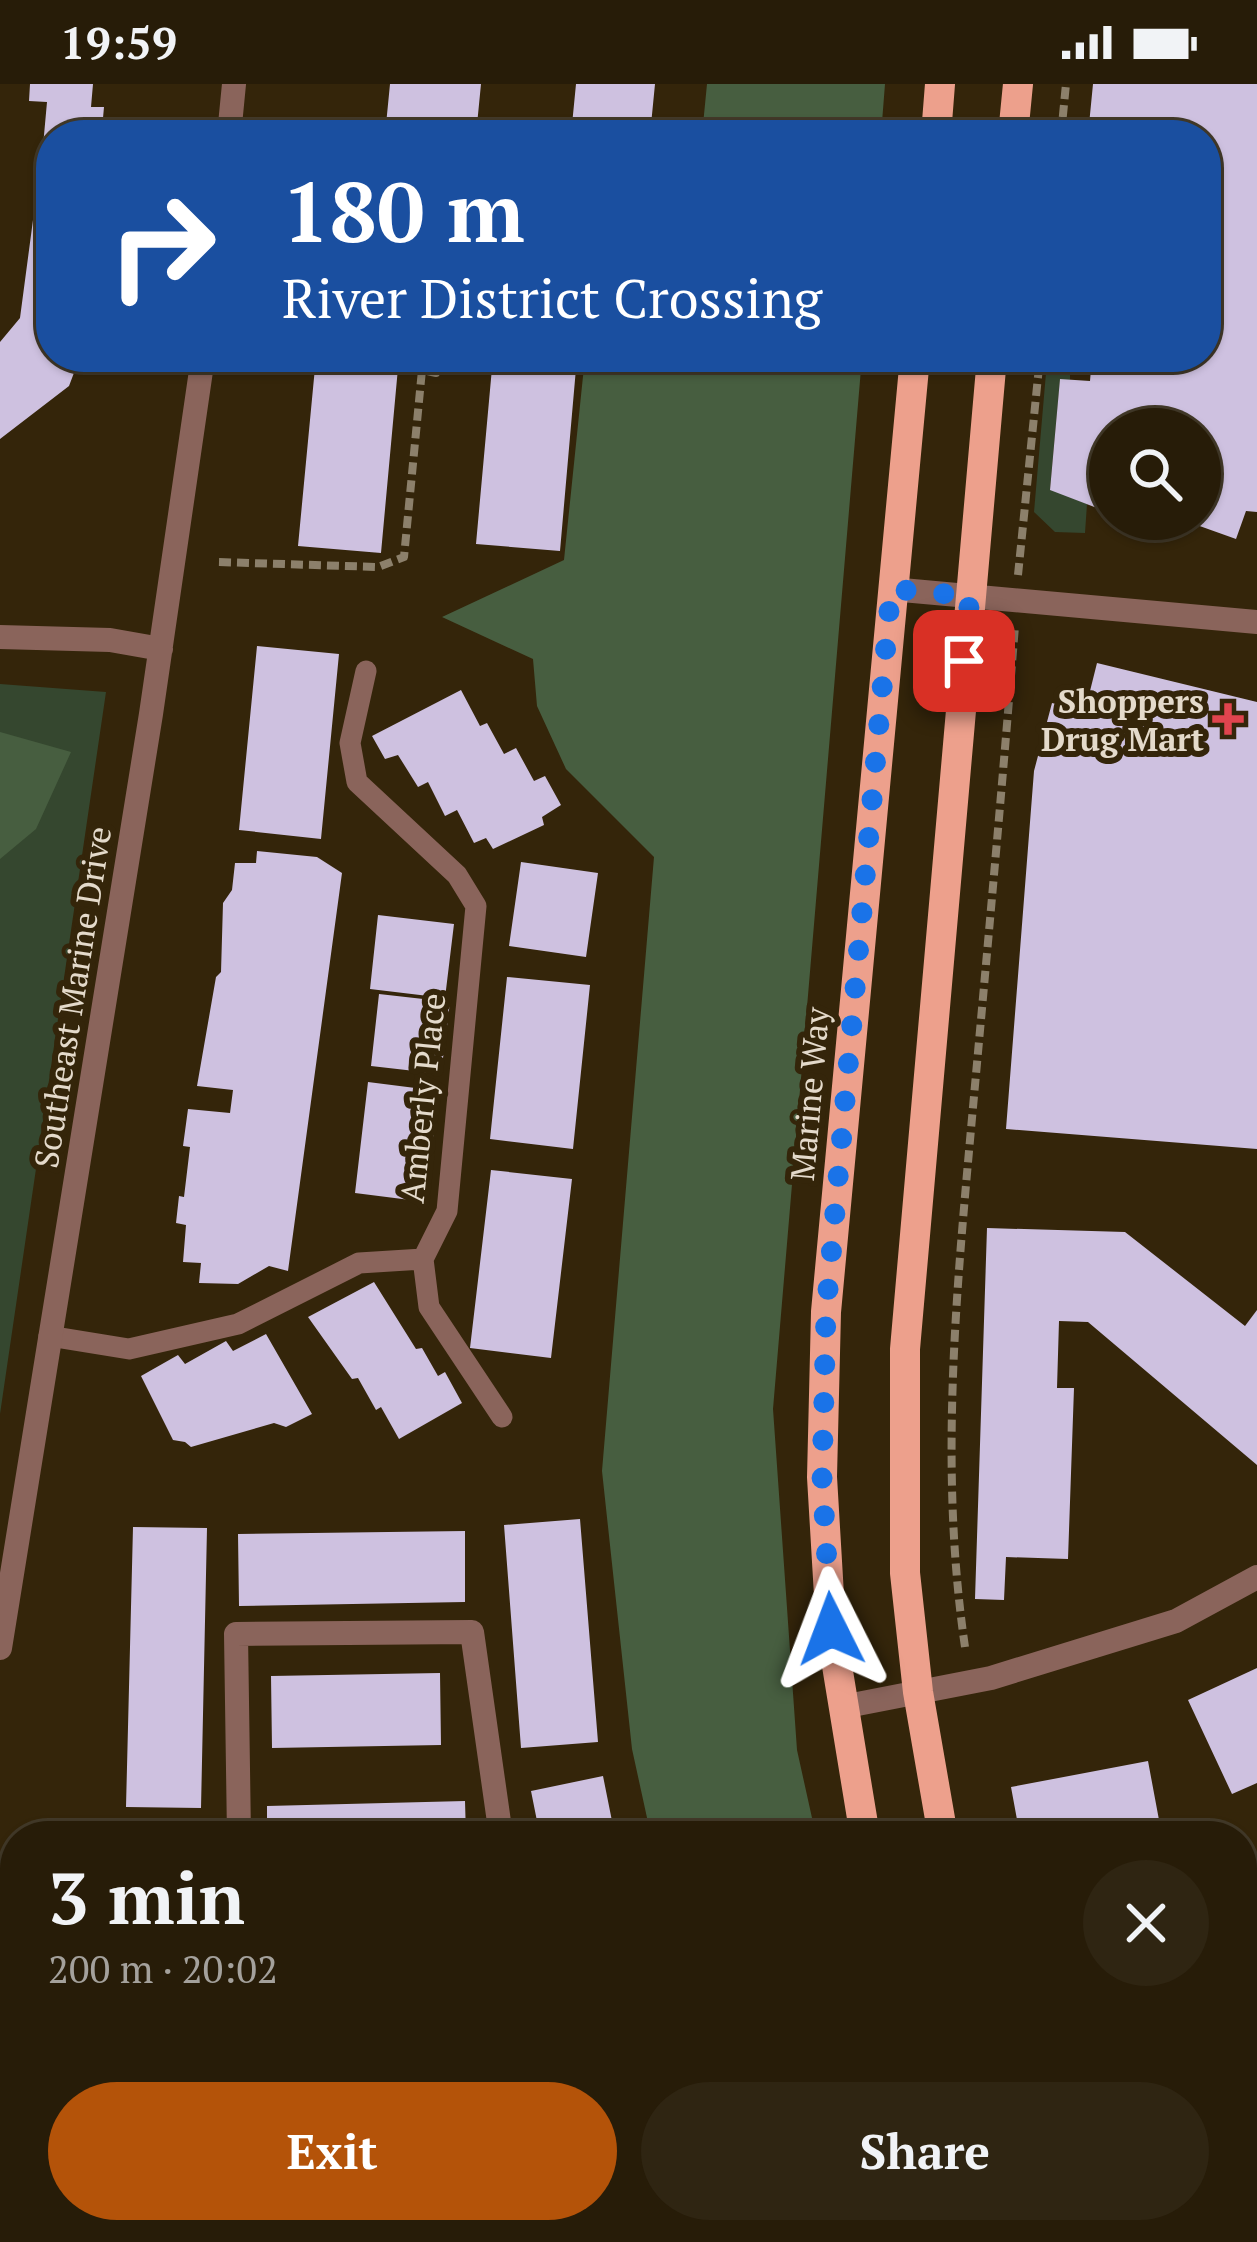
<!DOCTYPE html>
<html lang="en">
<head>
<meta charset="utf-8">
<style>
  :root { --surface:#271c08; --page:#2f2512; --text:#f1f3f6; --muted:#a4a19c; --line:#433a29; --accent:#b45309 }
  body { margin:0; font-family:"PT Serif",serif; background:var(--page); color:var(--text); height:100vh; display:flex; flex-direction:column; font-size:45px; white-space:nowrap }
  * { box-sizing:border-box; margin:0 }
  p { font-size:39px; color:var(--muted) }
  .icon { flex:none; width:66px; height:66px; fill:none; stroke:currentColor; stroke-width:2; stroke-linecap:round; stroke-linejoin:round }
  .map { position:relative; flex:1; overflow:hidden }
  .side { position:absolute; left:0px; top:1737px; width:1257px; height:423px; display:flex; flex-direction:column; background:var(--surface); border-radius:48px 48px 0 0; box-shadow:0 3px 9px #0004,0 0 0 3px var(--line) }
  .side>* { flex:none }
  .top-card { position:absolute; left:36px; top:36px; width:1185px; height:252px; border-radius:48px; box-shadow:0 3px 9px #0004,0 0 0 3px var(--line); background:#1a4fa0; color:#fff; overflow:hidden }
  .buttons { position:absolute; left:1089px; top:324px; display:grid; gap:24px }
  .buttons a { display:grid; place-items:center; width:132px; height:132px; border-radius:50%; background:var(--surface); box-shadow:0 3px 9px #0004,0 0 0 3px var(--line); font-size:60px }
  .pin { position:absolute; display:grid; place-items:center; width:102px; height:102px; color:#fff; margin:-51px; border-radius:24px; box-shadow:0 6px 18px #0006 }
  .me { position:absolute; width:132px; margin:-66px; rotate:357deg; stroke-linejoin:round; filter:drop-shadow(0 0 9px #0008) }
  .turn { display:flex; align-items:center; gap:42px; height:252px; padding:0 48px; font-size:54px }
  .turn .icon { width:156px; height:156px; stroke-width:2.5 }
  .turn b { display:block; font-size:84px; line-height:102px }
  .round { display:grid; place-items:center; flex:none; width:126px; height:126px; border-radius:63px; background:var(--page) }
  .head { display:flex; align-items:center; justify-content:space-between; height:204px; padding:0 48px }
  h1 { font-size:72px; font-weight:800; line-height:90px }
  .button { display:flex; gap:24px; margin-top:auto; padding:24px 48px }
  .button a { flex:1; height:138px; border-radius:72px; background:var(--accent); color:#fff; font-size:48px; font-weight:800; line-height:138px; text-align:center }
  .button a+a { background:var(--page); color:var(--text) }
  .status { display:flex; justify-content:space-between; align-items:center; height:84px; padding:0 60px; background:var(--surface); direction:ltr }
  .status svg { height:33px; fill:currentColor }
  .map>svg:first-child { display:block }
  .green { fill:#35472f }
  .forest { fill:#475e40 }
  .building { fill:#cec1e0 }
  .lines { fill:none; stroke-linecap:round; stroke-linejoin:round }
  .path { stroke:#8c806b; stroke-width:8; stroke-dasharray:12 6; stroke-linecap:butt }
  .service { stroke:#8a645b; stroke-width:21 }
  .minor { stroke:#8a645b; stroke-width:24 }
  .tertiary { stroke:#8a645b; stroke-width:24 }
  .primary { stroke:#eda08c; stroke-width:30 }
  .route { stroke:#1a73e8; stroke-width:21; stroke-dasharray:0 37.8 }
  .health-dot { fill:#e0444e; stroke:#34250a; stroke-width:4.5 }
  .labels { text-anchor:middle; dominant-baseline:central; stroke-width:12; stroke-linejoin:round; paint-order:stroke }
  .poi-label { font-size:33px; font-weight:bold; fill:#e4dacb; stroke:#34250a; text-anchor:end }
  .street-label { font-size:33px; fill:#e4dacb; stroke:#34250a }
</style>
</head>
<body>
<div class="status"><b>19:59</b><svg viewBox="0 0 49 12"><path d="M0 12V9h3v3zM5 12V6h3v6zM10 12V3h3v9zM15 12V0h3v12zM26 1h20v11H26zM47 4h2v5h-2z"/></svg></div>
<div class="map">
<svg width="1257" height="2158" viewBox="0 0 1257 2158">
  <rect width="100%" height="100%" fill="#34250a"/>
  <path class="green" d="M1046,289L1070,291V296H1060L1050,405L1087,420L1085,449L1055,448L1034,428Z
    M0,600L106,608L0,1330Z"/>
  <path class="forest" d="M707,0H885L881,51H702Z
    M585,273H862L773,1325L797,1666L816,1752H651L632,1665L602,1387L654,773L566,685L537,622L533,575L442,533L564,476Z
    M0,648L71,668L36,745L0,775Z
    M733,2145H899L902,2158H736Z"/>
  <path class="building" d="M30,0H93L91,23H104L102,45L108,46V51H51V118L38,117L47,18L29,17Z
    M390,0H481L476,51H385Z
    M576,0H655L650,51H571Z
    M1093,0H1257V428L1246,427L1236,455L1194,440L1171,438V435H1200V345H1110V429L1050,406L1060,295L1090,297L1092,273H1206V51H1088Z
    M33,136L51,137V273H80L69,302L0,355V258L20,234Z
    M316,273H399L381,469L298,462Z
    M493,273H577L560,467L476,460Z
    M1122,435H1170L1169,449L1120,444Z
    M257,562L339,570L321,755L239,746Z
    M1097,579L1257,618V1065L1006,1045L1034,687L1052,619L1085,627Z
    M461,606L480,642L487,639L504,670L516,664L534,697L545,692L561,721L542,733L544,741L493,765L486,754L474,759L457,726L445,732L428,698L418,703L398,671L385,675L372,652Z
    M257,767L317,773L342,789L288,1187L269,1182L238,1200L199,1199L201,1179L183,1178L186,1141L176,1139L179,1112L184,1113L190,1063L183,1062L188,1025L230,1029L233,1006L197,1002L216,893L221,888L223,819L232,806L235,779H256Z
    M521,778L598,789L586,873L509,862Z
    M378,831L454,840L445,914L370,905Z
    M507,893L590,901L573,1065L490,1055Z
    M379,910L450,918L441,990L371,982Z
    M368,998L439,1007L426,1118L355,1109Z
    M491,1086L572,1095L551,1274L470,1264Z
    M987,1144L1125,1148L1245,1242L1257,1226V1381L1088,1238L1059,1237L1057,1304H1074L1068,1475L1006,1473L1004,1516L975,1515Z
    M374,1198L416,1265L422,1264L438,1292L445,1288L462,1319L399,1355L381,1323L376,1326L358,1294L352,1295L308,1233Z
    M266,1250L312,1330L286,1343L274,1339L191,1363L185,1358L173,1356L141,1292L178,1271L185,1280L226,1257L233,1267Z
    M580,1435L598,1658L521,1664L504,1441Z
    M133,1443L207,1444L201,1724L126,1723Z
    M465,1447V1518L239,1522L238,1450Z
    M1257,1584V1699L1232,1710L1188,1616Z
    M440,1589L441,1661L272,1664L271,1592Z
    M1148,1677L1162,1752H1020L1011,1703Z
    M603,1692L615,1752H540L531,1707Z
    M465,1717L466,1752H267V1722Z
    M1242,1921H1257V2031H1242Z
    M1242,2077H1257V2158H1209V2145H1242Z
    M162,2145H235L236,2158H163Z
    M620,2145H698L700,2158H623Z"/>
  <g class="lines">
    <path class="path" d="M1061,51L1066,0
      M219,478L378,483L404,473L422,286L436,289L437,273
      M1018,491L1040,273
      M965,1563C939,1386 956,1211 972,1034C987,870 1002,706 1015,542"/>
    <path class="service" d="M423,1175L429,1223L502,1333
      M49,1252L129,1265L238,1240L359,1179L423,1175L447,1127L476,822L457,791L357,698L350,659L366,587
      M1242,1893H1257
      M1242,2067L1257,2066
      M1166,2145L1167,2158"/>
    <path class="minor" d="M891,505L1257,538
      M842,1623L991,1594L1176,1537L1257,1493
      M239,1752L236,1550L472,1548L501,1752
      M274,2145L276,2158
      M575,2145L578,2158"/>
    <path class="tertiary" d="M229,51L234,0
      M0,553L110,556L161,565
      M0,1564L151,630L203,273
      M0,2014L12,2158"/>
    <path class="primary" d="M936,51L940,0
      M1013,51L1018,0
      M865,1752L831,1545L822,1393L826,1228L915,273
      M943,1752L918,1608L905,1489V1265L992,273
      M949,2145L952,2158
      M1023,2145L1026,2158"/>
  </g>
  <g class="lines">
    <path class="route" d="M831,1545L822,1393L826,1228L891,505L970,512L964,577"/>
  </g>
  <path class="health-dot" d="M1222 617h12v12h12v12h-12v12h-12v-12h-12v-12h12z"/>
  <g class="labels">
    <g class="poi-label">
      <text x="1204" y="616">Shoppers<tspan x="1204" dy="38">Drug Mart</tspan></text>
    </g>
    <g class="street-label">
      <text transform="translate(72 913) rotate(-81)">Southeast Marine Drive</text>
      <text transform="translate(809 1010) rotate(-85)">Marine Way</text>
      <text transform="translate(422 1014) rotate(-84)">Amberly Place</text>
    </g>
  </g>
</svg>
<div class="buttons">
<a><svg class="icon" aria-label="search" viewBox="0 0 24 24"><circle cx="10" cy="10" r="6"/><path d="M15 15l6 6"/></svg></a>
</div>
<div class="pin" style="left:964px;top:577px;background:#d93025"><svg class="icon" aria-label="arrive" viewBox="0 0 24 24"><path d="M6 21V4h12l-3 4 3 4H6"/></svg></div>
<svg class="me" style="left:831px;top:1545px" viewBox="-20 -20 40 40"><path d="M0-17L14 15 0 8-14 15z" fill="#1a73e8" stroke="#fff" stroke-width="4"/></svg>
<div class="top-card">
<div class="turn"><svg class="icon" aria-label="right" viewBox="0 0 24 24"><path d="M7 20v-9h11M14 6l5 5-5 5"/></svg><div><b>180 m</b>River District Crossing</div></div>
</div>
<section class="side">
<div class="head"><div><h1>3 min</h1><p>200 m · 20:02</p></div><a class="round"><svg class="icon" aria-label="close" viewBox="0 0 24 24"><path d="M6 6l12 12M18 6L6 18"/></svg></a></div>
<div class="button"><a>Exit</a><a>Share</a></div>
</section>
</div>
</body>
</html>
